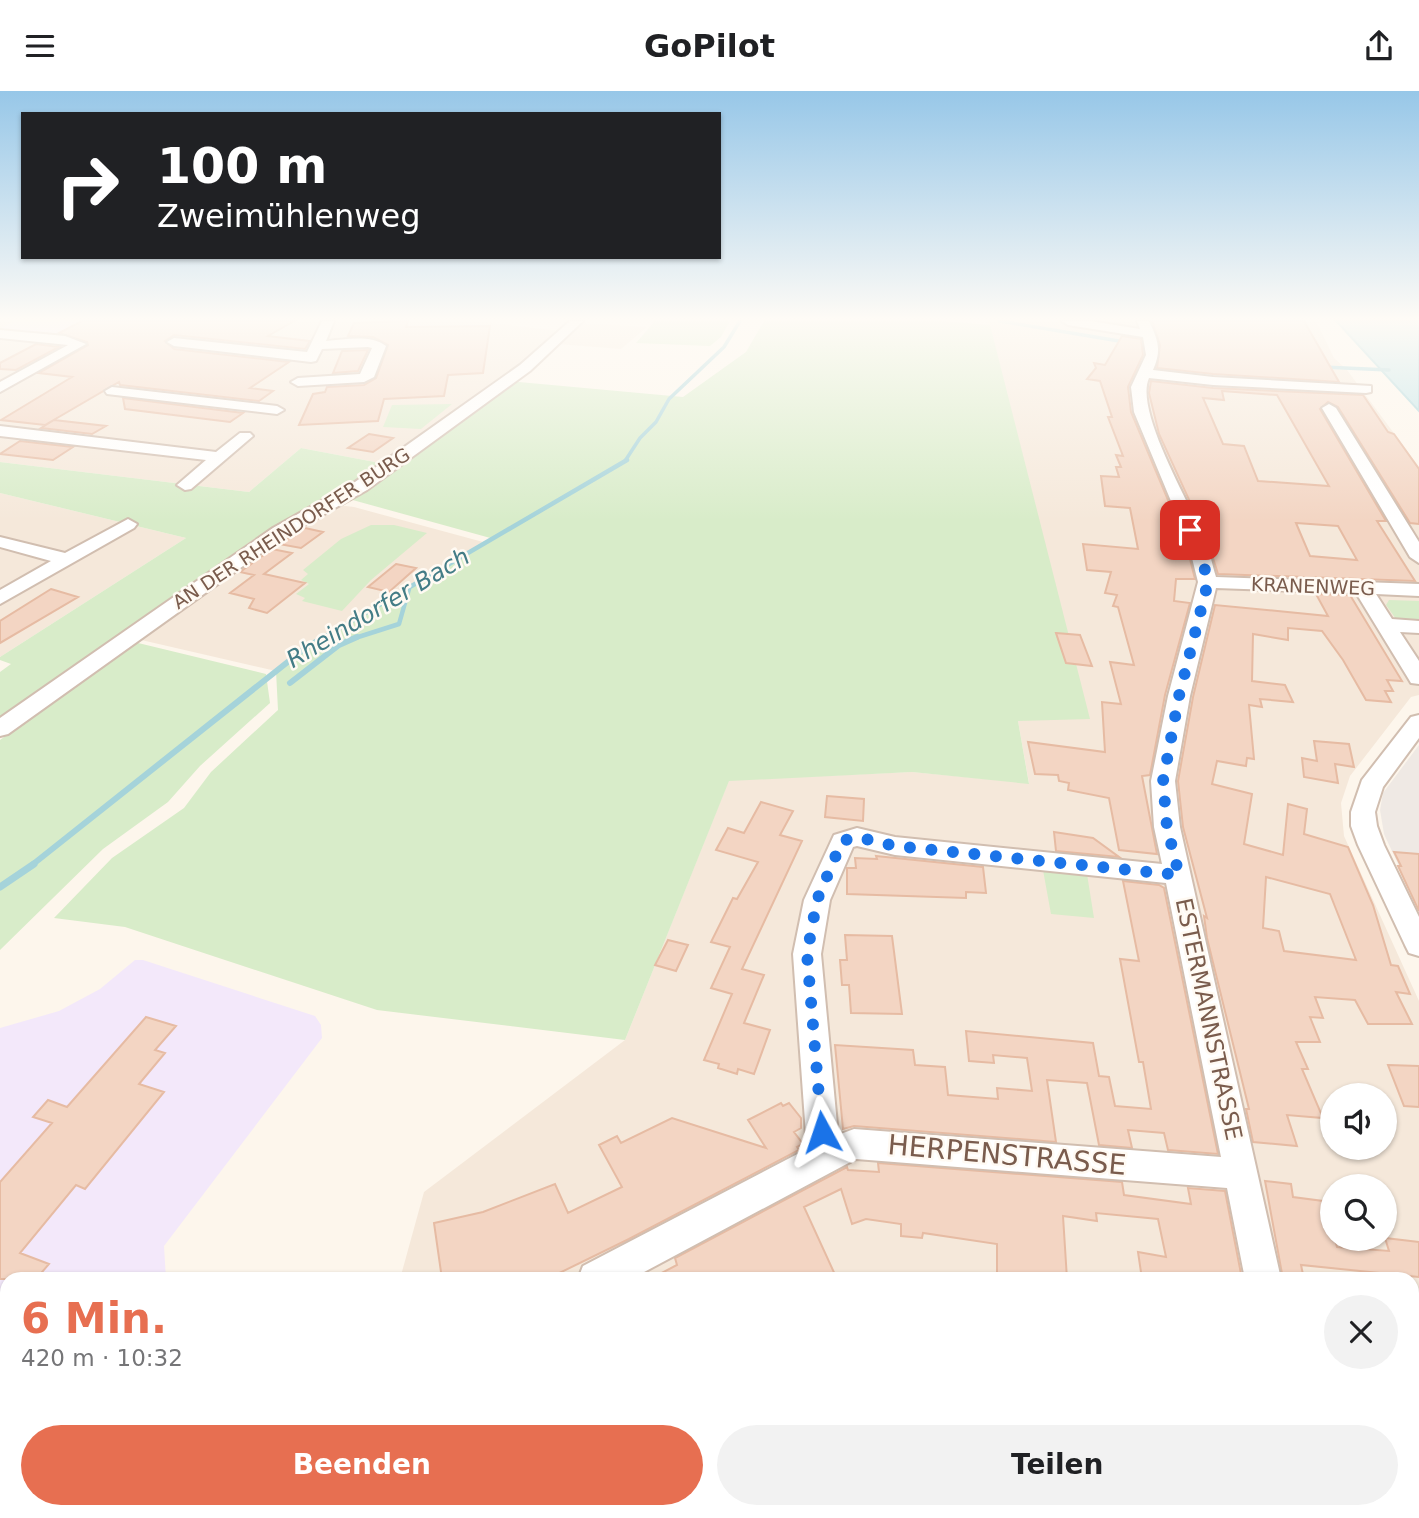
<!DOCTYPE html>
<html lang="de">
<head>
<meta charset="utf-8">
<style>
  :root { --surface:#fff; --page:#f2f2f2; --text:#202124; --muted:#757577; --accent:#e76f51 }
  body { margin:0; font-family:"DejaVu Sans",sans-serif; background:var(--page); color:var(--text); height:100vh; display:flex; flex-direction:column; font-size:26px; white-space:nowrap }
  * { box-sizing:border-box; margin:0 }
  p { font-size:23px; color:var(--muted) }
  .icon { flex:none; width:38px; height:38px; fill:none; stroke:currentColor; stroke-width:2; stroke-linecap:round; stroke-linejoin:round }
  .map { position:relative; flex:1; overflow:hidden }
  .panel { position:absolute; left:0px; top:1181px; width:1419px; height:247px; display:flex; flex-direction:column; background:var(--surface); border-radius:21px 21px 0 0; box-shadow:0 2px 5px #0004 }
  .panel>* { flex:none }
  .hud { position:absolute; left:21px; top:21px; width:700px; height:147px; border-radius:0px; box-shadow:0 2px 5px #0004; background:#202124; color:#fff; overflow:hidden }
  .fabs { position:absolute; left:1320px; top:992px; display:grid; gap:14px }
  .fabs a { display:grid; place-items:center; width:77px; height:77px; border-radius:50%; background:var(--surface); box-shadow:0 2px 5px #0004; font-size:35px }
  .pin { position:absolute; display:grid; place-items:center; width:60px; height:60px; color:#fff; margin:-30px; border-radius:14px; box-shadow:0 4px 10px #0006 }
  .me { position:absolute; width:77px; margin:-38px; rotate:355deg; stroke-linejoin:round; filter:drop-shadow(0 0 5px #0008) }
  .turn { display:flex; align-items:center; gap:24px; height:147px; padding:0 21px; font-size:32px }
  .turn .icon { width:91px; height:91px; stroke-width:2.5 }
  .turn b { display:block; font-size:49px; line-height:60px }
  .round { display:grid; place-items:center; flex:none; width:74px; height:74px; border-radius:37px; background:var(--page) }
  .headline { display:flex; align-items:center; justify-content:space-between; height:119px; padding:0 21px }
  h1 { font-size:42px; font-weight:600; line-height:52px; color:var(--accent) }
  .button { display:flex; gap:14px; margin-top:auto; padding:14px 21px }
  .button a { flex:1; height:80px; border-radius:42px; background:var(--accent); color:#fff; font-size:28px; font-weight:600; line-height:80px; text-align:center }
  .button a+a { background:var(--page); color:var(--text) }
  header { display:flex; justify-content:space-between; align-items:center; height:91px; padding:0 21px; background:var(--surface); font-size:32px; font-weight:600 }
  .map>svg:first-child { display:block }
  .residential { fill:#f5e8da; fill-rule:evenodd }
  .industrial { fill:#efe9e4 }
  .education { fill:#f3e8fa }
  .green { fill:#d8ecc9 }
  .water { fill:#bfe3e8; stroke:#a5d3da; stroke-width:2 }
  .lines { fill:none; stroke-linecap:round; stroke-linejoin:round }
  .stream-far3 { stroke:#a5d3da; stroke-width:3.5 }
  .stream-far2 { stroke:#a5d3da; stroke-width:4.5 }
  .stream-far1 { stroke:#a5d3da; stroke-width:6 }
  .stream { stroke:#a5d3da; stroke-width:7 }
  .building { fill:#f3d5c3; stroke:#e6bba3; stroke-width:2; fill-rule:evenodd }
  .street-casing { stroke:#d1beb0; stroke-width:4 }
  .street { fill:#fff; fill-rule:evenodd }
  .route { stroke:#1a73e8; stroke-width:12; stroke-dasharray:0 21.6 }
  .labels { text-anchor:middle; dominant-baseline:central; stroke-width:5; stroke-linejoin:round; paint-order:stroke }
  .far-street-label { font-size:19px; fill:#7a5c4d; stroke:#fffaf3 }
  .street-label { font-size:23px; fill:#7a5c4d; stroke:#fffaf3 }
  .water-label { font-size:24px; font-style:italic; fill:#437c86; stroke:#fffaf3 }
  .near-street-label { font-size:28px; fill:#7a5c4d; stroke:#fffaf3 }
</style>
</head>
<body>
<header><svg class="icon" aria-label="menu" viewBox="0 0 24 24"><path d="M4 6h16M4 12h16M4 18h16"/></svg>GoPilot<svg class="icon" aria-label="share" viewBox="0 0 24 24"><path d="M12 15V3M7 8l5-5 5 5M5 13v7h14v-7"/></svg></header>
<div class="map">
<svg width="1419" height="1427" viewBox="0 0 1419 1427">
  <rect width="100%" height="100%" fill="#fdf6ec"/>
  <path class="residential" d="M0,230H474L560,240L511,283L380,372L301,357L249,401L0,371Z
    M984,230H1316L1334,267L1347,279L1419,376V604L1411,606L1350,685L1341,712L1344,745L1419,910V1427H898V1421H1412V1188H400L424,1101L625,949L729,689L912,681L1029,692L1018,630L990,234ZM1332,1004H1384V1057H1332ZM1332,1096H1384V1148H1332Z
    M579,232L647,236L621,258L558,253Z
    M0,402L186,447L0,566Z
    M337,414L354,416L483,451L302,557L276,580L137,548L282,442Z"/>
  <path class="industrial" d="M1419,654V818L1384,743L1380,719L1383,702Z"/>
  <path class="education" d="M14,230H121L87,247L0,238Z
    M135,869H143L315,925L321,934L322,947L164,1155L166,1188H7V1418L0,1427V937L59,920L100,898Z"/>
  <path class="green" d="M652,230H730L721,246L710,255L636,252L654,231Z
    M764,230H944L990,234L1090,628L1018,630L1029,693L912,681L729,690L625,949L377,919L125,836L54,827L112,767L184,717L211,681L278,619L276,580L302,557L494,448L349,408L507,290L683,306L746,261Z
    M452,313L421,338L383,336L392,314Z
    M301,357L380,372L336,404L254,448L0,630V581L11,573L0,569V566L186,447L0,402V371L249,401Z
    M371,434H394L427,442L371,489L342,520L302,510L305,507L296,503L309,493L301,489L308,483L303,479L341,448Z
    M1389,509L1419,510V530L1396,528L1386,514Z
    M134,551L266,583L270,612L200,675L168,711L103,758L0,859V649Z
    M1043,779L1087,783L1094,827L1051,823Z
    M196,1421H895V1427H192Z"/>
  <path class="water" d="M1336,230H1419V320L1338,232Z"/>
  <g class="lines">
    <path class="stream-far3" d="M1000,230L1125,251
      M1323,276L1389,279
      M625,370L640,347L656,331L669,308L724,256L740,230"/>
    <path class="stream-far2" d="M321,548L627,369
      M352,548L399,533L409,498"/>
    <path class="stream-far1" d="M290,592L339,554L357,546
      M32,774L304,558L324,546"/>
    <path class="stream" d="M0,796L34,773"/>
  </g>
  <path class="building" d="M82,230H294L268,245L310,250L305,258L174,244L165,250L174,258L289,271L250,297L273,300L259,310L120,294L119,291L45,334L1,329L72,286L39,282L88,254L87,251L59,242Z
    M408,230L406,236L490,235L483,282L448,284L444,305L384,308L378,330L299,334L313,303L325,301L327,296L364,294L376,287L388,254L373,246L348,245L354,232Z
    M1152,230H1304L1339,291L1213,283L1157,277L1160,254Z
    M1122,245L1141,248L1143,264L1128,296L1131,321L1186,452L1195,488H1176L1174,510L1190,512L1165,604L1150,684L1142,685L1157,763L1119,759L1109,707L1068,699L1069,692L1059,690L1058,684L1035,683L1028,651L1105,661L1102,611L1121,613L1110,571L1134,574L1118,516L1113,515L1117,504L1105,502L1111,481L1087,479L1083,453L1138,458L1130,417L1105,415L1101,385L1119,386L1116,376H1121L1116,364L1123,365L1108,326H1112L1100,290L1087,288L1096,277L1094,272L1105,274Z
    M36,253L59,256L16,279L0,278V272Z
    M368,259L358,280L333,282L342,260Z
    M1151,290L1213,297L1363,304L1388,341L1394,343L1419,378V433L1410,432L1338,316L1328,311L1320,318L1386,430H1377L1415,490L1218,483L1207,448L1159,343L1149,302ZM1222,300L1277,304L1329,395L1258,390L1244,355L1223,353L1203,307L1224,309ZM1296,432L1338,435L1357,469L1310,465Z
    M123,307L243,322L230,331L125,318Z
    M54,329L106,335L92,343L41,337Z
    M369,343L393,347L373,361L348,357Z
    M20,350L73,356L53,369L0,363Z
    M305,437L323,441L301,457L279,453Z
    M272,458L292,462L264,483L305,492L267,522L249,517L254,508L230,502L254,484L240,481Z
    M396,473L416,477L389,501L368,496Z
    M51,498L78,506L0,552V530Z
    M1316,503L1350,504L1402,590L1387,589L1393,600H1385L1391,611L1366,609L1343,569L1322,540L1288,537V549L1253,543L1252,590L1285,594L1293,611L1260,608L1262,616L1249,614L1254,668L1247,667L1246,675L1217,670L1212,693L1252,703L1244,753L1283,764L1288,713L1307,718L1304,743L1348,756L1373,814L1391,874L1398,875L1410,903L1396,901L1412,933H1368L1355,909L1315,906L1323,927L1310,926L1320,951H1296L1308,978H1302L1323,1027L1287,1024L1297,1055L1253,1051L1246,1018H1249L1207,847L1204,825L1207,827L1183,736L1178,690L1193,606L1215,514L1328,525ZM1266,786L1330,803L1356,869L1284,860L1279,840L1263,837Z
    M1056,542L1080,544L1092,575L1066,572Z
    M1314,650L1349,653L1354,676L1335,673L1338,692L1304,686L1302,667L1317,670Z
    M827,705L864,708L863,730L825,726Z
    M761,711L793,720L780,744L802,750L742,878L764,884L744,932L770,939L754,983L738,978L737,983L718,977L719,973L704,969L732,903L711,897L730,856L711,851L733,807L737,808L758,771L716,759L728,737L744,742Z
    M1054,741L1093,747L1119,766L1056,760Z
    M1394,761L1419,763V820L1398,775H1401Z
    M876,765L983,776L986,802L966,801V807L847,803V777H856L855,767L877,768Z
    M1123,790L1159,794L1164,797L1218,1063L1168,1059L1164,1042L1128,1039L1132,1057L1099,1054L1087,992L1047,989L1056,1051L854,1035L843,1038L835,954L913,959L915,974L945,976L948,1004L998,1008L997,997L1032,1000L1027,967L993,964L994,972L969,970L966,940L1093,952L1099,985L1109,986L1115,1015L1151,1018L1143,971H1139L1120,868L1139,870Z
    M845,844L892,845L902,923L851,922L849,894H842L840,869H847Z
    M668,849L688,854L676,880L655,874Z
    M146,926L176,935L155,959L165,962L139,993L164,1001L85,1098L76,1094L20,1162L49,1173L36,1188H0V1091L52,1032L33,1026L48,1009L67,1016Z
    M1388,974L1419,975V1016L1404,1015Z
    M781,1012L783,1015L789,1012L801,1027V1037L794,1041L803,1053L797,1056L799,1059L629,1148L547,1188H442L434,1132L483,1121L555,1093L568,1122L622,1096L599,1054L617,1045L621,1052L672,1027L766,1057L748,1029Z
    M878,1072L1122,1091L1124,1104L1191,1113L1188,1097L1225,1100L1242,1188H1142L1138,1161L1166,1166L1158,1128L1096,1122L1097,1130L1063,1125L1067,1188H997V1153L923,1142L922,1147L901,1145V1133L866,1128L852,1133L841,1098L804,1116L837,1188H650L677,1174L675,1167L847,1076L848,1079L879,1081Z
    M1265,1090L1291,1093L1293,1106L1323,1110L1328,1127H1332V1148H1335L1337,1156L1389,1160L1385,1147L1419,1151V1186L1301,1174L1304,1188H1283Z"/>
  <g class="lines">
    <defs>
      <path id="street" d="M322,230H334L326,250C344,249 370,243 386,255L374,286L364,291L298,295L291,291L298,287L360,283L372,257L368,256L322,258L316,270L311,271L174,255L167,251L174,247L307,261Z
        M570,230H583L530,280L367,399L285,445L8,643L0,645V627L273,437L355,391L520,274Z
        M1062,230H1090L1140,238L1137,230H1149C1158,250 1162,258 1153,279L1213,286L1371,295V301L1366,302L1213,294L1149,287C1134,320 1191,414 1205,449C1210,461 1212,473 1216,486L1419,493V505L1376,503L1392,528L1419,530V542L1400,541L1419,570V593L1411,592L1408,587L1356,502L1216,497L1190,605L1175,690L1180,736L1281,1188H1245L1227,1097L856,1068L631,1188H578L583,1175L807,1058L793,863L804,809L834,744L857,737L895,746L1162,773L1154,736L1151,690L1168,605L1198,491L1188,451L1134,321L1131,296L1146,264L1143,246L1068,234ZM857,755L895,764L1166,792L1221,1066L854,1038L838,1044L821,863L830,809L853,756Z
        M0,239L65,245L86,253L0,301V291L68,254L0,247Z
        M112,296L277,315L284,319L277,323L107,303L105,300Z
        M1329,313L1336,317L1419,451V472L1410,466L1322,317Z
        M0,335L216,361L240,342H250L253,345L191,398L185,399L177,394L206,369L0,345Z
        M128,428L137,433L134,437L0,513V499L51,470L0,456V446L65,462Z
        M1419,624V647L1383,696L1375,721L1377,735L1384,754L1419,826V865L1409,862L1405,854L1358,754L1351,735V721L1362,689L1411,626Z
        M1289,1421H1331L1333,1427H1291Z"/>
    </defs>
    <use href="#street" class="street-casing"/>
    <use href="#street" class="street"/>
  </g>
  <linearGradient id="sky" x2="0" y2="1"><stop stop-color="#97c7e8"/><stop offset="0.53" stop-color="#fefbf6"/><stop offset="1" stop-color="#fefbf6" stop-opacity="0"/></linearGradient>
  <rect width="1419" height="430" fill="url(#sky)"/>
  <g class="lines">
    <path class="route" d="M822,1041L807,863L817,809L842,750L857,746L895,755L1179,784L1167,736L1163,690L1179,605L1208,491L1198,452L1190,439"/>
  </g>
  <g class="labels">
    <g class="far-street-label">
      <text transform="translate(291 437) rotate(-33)">AN DER RHEINDORFER BURG</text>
      <text transform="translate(1313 495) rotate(2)">KRANENWEG</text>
    </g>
    <g class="street-label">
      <text transform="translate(1209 928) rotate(78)">ESTERMANNSTRASSE</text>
    </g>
    <g class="water-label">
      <text transform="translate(378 517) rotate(-31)">Rheindorfer Bach</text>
    </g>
    <g class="near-street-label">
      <text transform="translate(1007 1064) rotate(5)">HERPENSTRASSE</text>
    </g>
  </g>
</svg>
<div class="fabs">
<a><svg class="icon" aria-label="sound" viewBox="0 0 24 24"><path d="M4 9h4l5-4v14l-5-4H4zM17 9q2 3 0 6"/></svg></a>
<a><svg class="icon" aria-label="search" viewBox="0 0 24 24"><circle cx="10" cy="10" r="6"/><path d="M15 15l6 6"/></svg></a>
</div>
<div class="pin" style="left:1190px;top:439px;background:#d93025"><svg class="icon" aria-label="arrive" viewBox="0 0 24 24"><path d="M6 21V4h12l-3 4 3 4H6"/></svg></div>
<svg class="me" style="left:822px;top:1041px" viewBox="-20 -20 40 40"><path d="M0-17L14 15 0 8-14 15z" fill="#1a73e8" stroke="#fff" stroke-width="4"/></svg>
<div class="hud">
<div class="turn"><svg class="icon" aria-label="right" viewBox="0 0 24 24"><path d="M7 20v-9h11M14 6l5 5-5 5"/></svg><div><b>100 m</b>Zweimühlenweg</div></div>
</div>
<section class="panel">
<div class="headline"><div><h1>6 Min.</h1><p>420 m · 10:32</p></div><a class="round"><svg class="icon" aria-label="close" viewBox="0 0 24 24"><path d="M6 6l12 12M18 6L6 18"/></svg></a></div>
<div class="button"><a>Beenden</a><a>Teilen</a></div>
</section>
</div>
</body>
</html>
